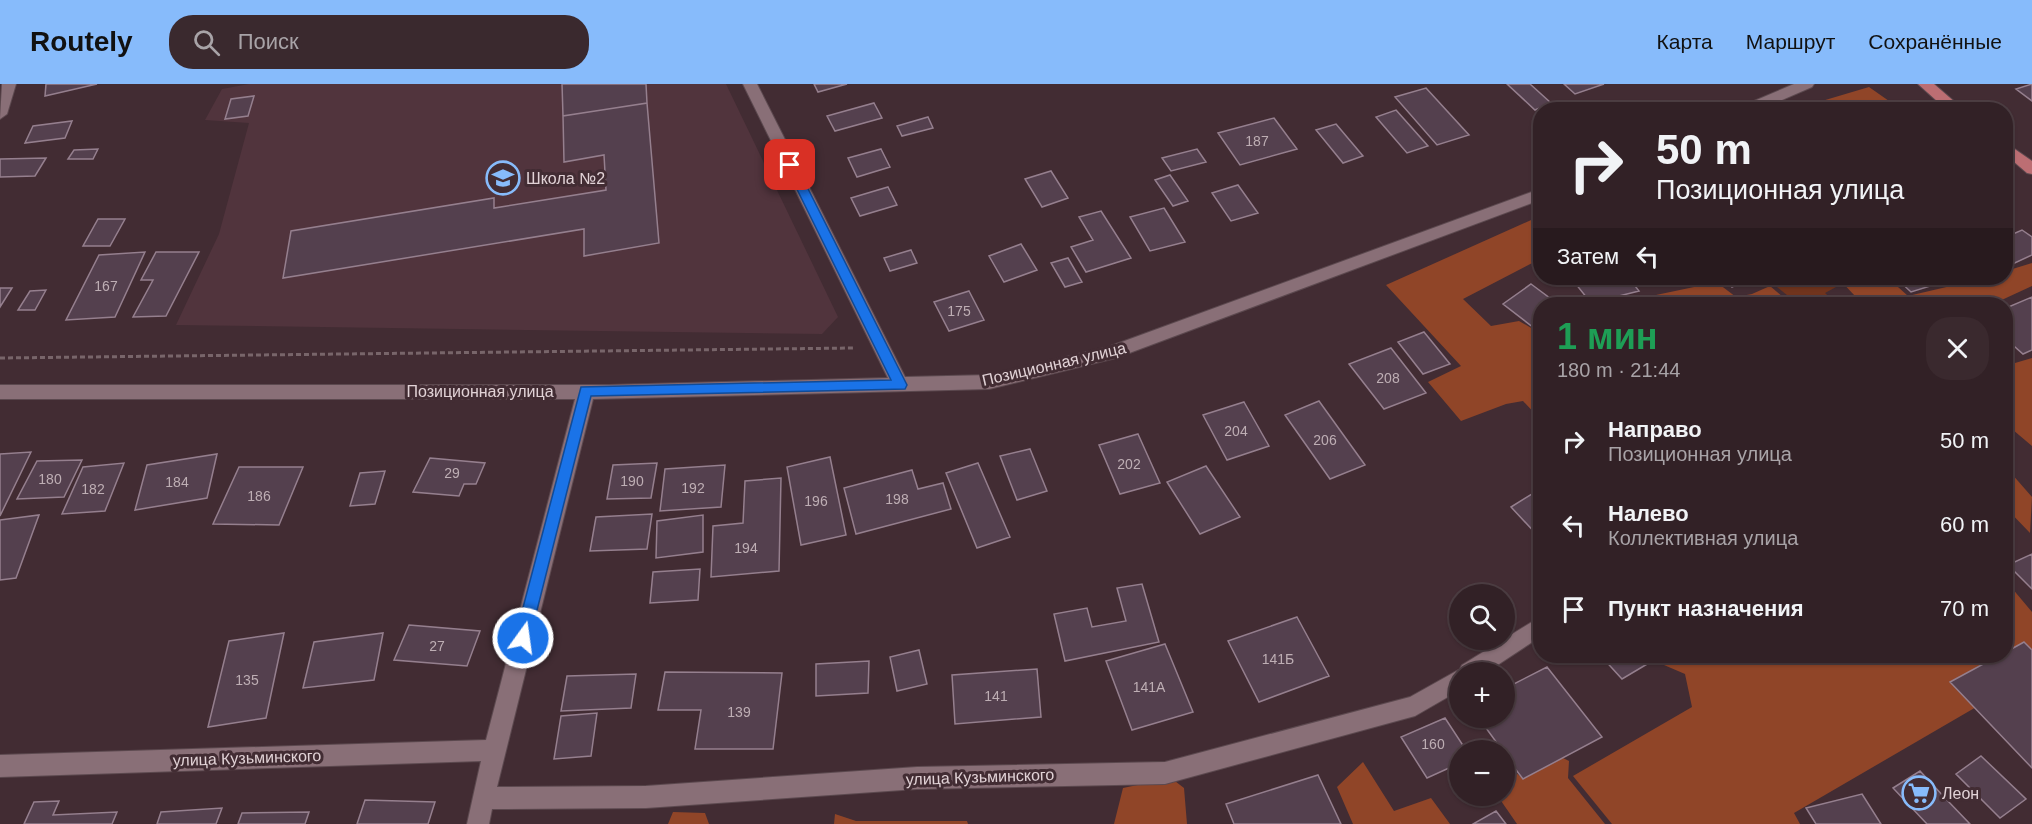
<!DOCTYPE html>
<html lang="ru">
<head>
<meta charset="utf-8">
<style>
  :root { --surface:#322126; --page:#3a292e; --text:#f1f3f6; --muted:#a8a3a7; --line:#4d3e43; --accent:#87bbfb }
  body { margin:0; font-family:Helvetica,sans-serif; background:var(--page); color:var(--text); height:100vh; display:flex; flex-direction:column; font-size:22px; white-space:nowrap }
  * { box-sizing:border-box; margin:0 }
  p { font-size:20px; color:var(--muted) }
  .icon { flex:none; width:33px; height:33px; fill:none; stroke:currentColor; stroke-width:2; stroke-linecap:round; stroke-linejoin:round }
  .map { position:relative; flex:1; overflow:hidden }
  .drawer { position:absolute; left:1533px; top:213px; width:480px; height:366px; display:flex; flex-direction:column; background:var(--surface); border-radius:24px; box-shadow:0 2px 4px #0004,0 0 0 2px var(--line) }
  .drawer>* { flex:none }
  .hud { position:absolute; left:1533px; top:18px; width:480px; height:183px; border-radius:24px; box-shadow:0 2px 4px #0004,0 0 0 2px var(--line); background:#322126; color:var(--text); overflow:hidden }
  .fabs { position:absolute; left:1449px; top:500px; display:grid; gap:12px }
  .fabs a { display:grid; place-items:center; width:66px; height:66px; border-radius:50%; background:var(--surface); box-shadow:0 2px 4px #0004,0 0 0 2px var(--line); font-size:30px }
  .pin { position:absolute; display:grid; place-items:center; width:51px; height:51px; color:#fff; margin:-26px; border-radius:12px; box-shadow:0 3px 9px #0006 }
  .me { position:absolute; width:66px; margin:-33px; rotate:14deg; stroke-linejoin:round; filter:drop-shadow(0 0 4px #0008) }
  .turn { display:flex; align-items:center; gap:21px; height:126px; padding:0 24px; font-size:27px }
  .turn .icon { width:78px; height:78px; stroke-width:2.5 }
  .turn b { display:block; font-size:42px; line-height:51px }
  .then { display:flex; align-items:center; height:57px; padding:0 24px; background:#0003; gap:12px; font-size:22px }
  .round { display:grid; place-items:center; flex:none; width:63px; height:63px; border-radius:24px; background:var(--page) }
  .head { display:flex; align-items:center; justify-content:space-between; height:102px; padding:0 24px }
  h1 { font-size:36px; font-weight:600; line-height:45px; color:#1e9e55 }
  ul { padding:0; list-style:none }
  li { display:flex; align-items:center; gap:18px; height:84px; padding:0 24px }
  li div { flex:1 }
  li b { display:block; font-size:22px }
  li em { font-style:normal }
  header { display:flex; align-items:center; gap:36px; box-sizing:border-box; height:84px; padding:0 30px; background:var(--accent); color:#111 }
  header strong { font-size:28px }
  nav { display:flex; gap:33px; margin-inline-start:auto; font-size:21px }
  .search { width:420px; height:54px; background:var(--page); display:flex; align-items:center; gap:15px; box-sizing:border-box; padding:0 21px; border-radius:24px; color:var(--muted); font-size:22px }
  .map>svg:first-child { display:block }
  .built { fill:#51343d }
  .green { fill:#71341d }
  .forest { fill:#904528 }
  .building { fill:#54404e; stroke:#957f8e; stroke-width:1.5 }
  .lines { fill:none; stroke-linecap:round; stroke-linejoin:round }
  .minor-casing { stroke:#5c494f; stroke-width:2 }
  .major-casing { stroke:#5c494f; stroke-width:2 }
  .path { stroke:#78656a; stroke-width:3; stroke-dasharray:5 3; stroke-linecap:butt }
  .minor { fill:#896f77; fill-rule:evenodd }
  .major { fill:#bc6e73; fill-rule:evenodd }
  .route { fill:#1a73e8; stroke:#114b97; stroke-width:1.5 }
  .labels { text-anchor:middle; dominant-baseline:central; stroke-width:6; stroke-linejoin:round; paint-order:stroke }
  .number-label { font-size:14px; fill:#beaeb4 }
  .poi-label { font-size:16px; fill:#e1d2d6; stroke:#422c33; text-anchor:start }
  .street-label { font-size:16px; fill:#e1d2d6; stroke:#422c33 }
</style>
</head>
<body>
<header>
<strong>Routely</strong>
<div class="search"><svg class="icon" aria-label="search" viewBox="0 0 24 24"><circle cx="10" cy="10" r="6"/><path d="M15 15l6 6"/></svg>Поиск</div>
<nav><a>Карта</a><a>Маршрут</a><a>Сохранённые</a></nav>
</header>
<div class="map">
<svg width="2032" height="740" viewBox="0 0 2032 740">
  <rect width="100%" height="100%" fill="#422c33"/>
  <path class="built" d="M249,0H726L838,233L822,250L176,241L219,150L249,39L205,36L222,5Z"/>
  <path class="green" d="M1766,194H1827L1836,203L1825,209L1837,220H1798Z"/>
  <path class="forest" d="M1869,3L1889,17L1860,25H1795Z
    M1540,132V175L1463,215L1491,242L1519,237L1533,245L1540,243V335L1523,317L1506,320L1461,337L1428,298L1461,282L1386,201Z
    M2032,179V202L1993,220H1841L1835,215L1855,212L1838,194H1888L1908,212L1985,194H2006V187Z
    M1705,194H1711L1736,213L1752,210L1770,202L1791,220H1664L1656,211L1694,203Z
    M2032,274V362L2006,340V277L2015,279Z
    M2011,389L2032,413L2030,449L2006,424V391Z
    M2006,497L2032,528V641L2002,608L1794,729L1800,740H1612L1573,692L1692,623L1685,590L1643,572H2006Z
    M1553,669L1569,677L1568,694L1605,740H1517L1497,711H1504L1505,679L1523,695Z
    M1363,678L1394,727L1431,714L1450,740H1353L1337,703Z
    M1171,694L1184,704L1187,740H1114L1123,704Z
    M673,728L705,729L709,740H668Z
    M835,730L856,737H967L968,740H834Z"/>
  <path class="building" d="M46,0H97L45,12Z
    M562,0H646L647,19L563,32Z
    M814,0H847L818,8Z
    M1507,0H1530L1551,19L1535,26Z
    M1564,0H1604L1575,10Z
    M2032,0V17L2016,5Z
    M1426,4L1469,51L1437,61L1395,13Z
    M254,12L248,32L225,35L231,15Z
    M647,19L659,159L584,172V145L283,194L291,147L494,114V124L606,106L604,71L564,78L563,32Z
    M874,19L882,34L835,47L827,32Z
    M1396,26L1428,62L1407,69L1376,33Z
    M928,33L933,44L902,52L897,42Z
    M1274,34L1297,65L1240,81L1218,49Z
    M72,37L65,54L25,59L33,42Z
    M1336,40L1363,72L1343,79L1316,46Z
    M98,65L93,75H68L74,66Z
    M881,65L890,83L857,93L848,74Z
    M1197,65L1206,78L1171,87L1162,74Z
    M46,74L35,92L0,93V75Z
    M1051,87L1068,114L1042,123L1025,95Z
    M1170,91L1188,117L1173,122L1155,96Z
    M1238,101L1258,129L1231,137L1212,109Z
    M888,103L897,121L860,132L851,114Z
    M1164,124L1185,158L1150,167L1130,133Z
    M1101,127L1131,174L1086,188L1071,163L1093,156L1079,133Z
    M98,135H125L110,162H83Z
    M2022,146L2032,153V171L2006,183V153Z
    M1021,160L1037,186L1004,198L989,172Z
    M911,166L917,179L890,187L884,174Z
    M145,168L115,233L66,236L99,171Z
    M156,168H199L166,232L133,233L153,196H141Z
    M1068,174L1082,198L1065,203L1051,179Z
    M1571,194H1629L1639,207L1591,219Z
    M1721,194H1750L1732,203Z
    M1896,194H1956L1911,208Z
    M1531,200L1558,220L1564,216L1570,220H1540V239L1534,244L1503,220Z
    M0,204H12L0,223Z
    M46,206L35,226H18L30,207Z
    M969,207L984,236L949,247L934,218Z
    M2032,213V266L2023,270L2006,255V224Z
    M1424,248L1450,280L1423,290L1398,258Z
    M1391,264L1426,309L1384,325L1349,280Z
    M1319,317L1365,381L1330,395L1285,331Z
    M1244,318L1269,362L1227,376L1203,331Z
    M1138,350L1160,399L1120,410L1099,361Z
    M1030,365L1047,407L1017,416L1000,372Z
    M31,368L0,432V370Z
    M217,370L207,414L135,426L147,381Z
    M830,373L846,451L801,461L787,383Z
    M430,374L485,379L476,400H464L459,412L413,408Z
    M82,376L64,413L17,415L37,377Z
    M124,379L105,427L62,430L83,383Z
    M657,379L651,414L607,415L613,381Z
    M978,379L1010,453L977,464L946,389Z
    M725,381L721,423L660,427L665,385Z
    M1206,382L1240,433L1200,450L1167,398Z
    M239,383H303L279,441L213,440Z
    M912,386L918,405L943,399L951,425L856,450L844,404Z
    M385,387L375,420L350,422L360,389Z
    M781,394L779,487L711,493L713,442L743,439L745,397Z
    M1540,405V454L1511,423Z
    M652,430L647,465L590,467L596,433Z
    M39,431L16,494L0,496V436Z
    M703,431V468L656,474L657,437Z
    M2032,470V505L2008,481Z
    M700,485L698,516L650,519L653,488Z
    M1142,500L1159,558L1065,577L1054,530L1087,524L1092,543L1126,537L1117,504Z
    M1297,533L1329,592L1259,618L1228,557Z
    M409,541L480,547L467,582L394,576Z
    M284,549L266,634L208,643L229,557Z
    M383,549L374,596L303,604L314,558Z
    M2024,558L2032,566V684L1950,598L1998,572H2006V568Z
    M1165,560L1193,628L1132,646L1106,577Z
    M919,566L927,600L897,607L890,573Z
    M1601,572H1658L1659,573L1622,595Z
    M869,577L868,609L816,612V580Z
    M1547,583L1602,653L1523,695L1504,670V666H1502L1478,633H1504V605Z
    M1037,585L1041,633L955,640L952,591Z
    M665,588L782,589L773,665H695L701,626H658Z
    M636,590L631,624L561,627L567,592Z
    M597,629L591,672L554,675L561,632Z
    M1445,634L1466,666H1460V679L1427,694L1401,653Z
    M1981,672L2026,715L2000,734L1956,690Z
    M1920,687L1946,715L1970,740H1927L1893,704Z
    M1318,691L1341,740H1234L1226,720Z
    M1862,710L1881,740H1816L1806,724Z
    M365,716L435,718L428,740H357Z
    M59,717L53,731L117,728L112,740H24L34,718Z
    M222,724L216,740H157L161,728Z
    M1496,727L1506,740H1473Z
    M309,728L305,740H238L242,729Z"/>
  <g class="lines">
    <defs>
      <path id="minor" d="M2,0H16L7,30L0,35Z
        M743,0H757L905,293L989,291L1108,263L1540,105V116L1116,274L989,305L593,315L497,703L646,702L917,683L1165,678L1410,613L1460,585L1462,581L1540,533V553L1487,588H1460V606L1415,632L1165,700L917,705L646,724L492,725L489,740H467L481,677L0,693V671L486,656L575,315H0V301H609L888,294Z
        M1794,0H1814L1812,3L1759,26H1738L1740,23Z"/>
      <path id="major" d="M1918,0H1934L1964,26H1947Z
        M2006,59L2032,77V90L2027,89L2006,71Z"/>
    </defs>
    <use href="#minor" class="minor-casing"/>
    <use href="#major" class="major-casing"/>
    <path class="path" d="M0,274L854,264"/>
    <use href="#minor" class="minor"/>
    <use href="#major" class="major"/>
  </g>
  <path class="route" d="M790,77L796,81L907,301L905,305L591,312L530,554L528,559L523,561L517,559L515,554L581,303L891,296L785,81Z"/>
  <defs>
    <symbol id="school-ring" viewBox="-11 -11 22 22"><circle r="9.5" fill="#422c33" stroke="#87bbfb" stroke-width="1.5"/><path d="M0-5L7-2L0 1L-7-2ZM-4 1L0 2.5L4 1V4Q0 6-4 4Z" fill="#87bbfb"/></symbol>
    <symbol id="supermarket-ring" viewBox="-11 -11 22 22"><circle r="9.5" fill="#422c33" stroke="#87bbfb" stroke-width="1.5"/><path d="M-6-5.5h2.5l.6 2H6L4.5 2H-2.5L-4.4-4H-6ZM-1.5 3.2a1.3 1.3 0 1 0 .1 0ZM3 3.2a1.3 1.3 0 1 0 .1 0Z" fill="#87bbfb"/></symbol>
  </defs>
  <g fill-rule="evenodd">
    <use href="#school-ring" x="484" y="75" width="38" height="38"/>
    <use href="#supermarket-ring" x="1900" y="690" width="38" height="38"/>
  </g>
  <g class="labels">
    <g class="number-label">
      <text x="1257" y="57">187</text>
      <text x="106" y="202">167</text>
      <text x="959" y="227">175</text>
      <text x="1388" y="294">208</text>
      <text x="1236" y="347">204</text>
      <text x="1325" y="356">206</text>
      <text x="1129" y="380">202</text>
      <text x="452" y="389">29</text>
      <text x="50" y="395">180</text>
      <text x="632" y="397">190</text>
      <text x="177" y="398">184</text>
      <text x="693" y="404">192</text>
      <text x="93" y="405">182</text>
      <text x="259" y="412">186</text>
      <text x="897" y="415">198</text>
      <text x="816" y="417">196</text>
      <text x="746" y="464">194</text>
      <text x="437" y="562">27</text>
      <text x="1278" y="575">141Б</text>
      <text x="247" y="596">135</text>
      <text x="1149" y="603">141А</text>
      <text x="996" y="612">141</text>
      <text x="739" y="628">139</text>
      <text x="1433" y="660">160</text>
    </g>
    <g class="poi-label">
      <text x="526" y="94">Школа №2</text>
      <text x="1942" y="709">Леон</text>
    </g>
    <g class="street-label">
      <text transform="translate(1054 280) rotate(-13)">Позиционная улица</text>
      <text x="480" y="307">Позиционная улица</text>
      <text transform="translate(247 674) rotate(-2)">улица Кузьминского</text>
      <text transform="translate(980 693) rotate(-2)">улица Кузьминского</text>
    </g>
  </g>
</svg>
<div class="fabs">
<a><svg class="icon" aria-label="search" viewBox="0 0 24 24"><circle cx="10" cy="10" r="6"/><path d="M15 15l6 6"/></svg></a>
<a>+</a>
<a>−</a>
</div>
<div class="pin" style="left:790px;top:81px;background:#d93025"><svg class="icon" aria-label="arrive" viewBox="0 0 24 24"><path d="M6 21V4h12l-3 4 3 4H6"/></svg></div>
<svg class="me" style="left:523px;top:554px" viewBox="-20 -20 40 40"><circle r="17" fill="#1a73e8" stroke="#fff" stroke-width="3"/><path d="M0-11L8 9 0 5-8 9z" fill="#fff"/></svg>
<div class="hud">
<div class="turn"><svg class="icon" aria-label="right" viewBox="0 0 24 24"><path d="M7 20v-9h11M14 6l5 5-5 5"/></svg><div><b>50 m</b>Позиционная улица</div></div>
<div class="then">Затем<svg class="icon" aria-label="left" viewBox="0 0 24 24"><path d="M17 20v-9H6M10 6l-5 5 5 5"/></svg></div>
</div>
<section class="drawer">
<div class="head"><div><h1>1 мин</h1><p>180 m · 21:44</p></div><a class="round"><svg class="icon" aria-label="close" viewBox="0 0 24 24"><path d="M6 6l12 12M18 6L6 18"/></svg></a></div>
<ul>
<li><svg class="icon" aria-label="right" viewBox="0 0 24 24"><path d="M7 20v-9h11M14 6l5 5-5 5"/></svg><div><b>Направо</b><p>Позиционная улица</p></div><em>50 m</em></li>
<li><svg class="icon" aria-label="left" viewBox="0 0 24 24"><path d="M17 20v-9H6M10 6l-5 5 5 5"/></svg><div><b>Налево</b><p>Коллективная улица</p></div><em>60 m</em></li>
<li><svg class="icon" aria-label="arrive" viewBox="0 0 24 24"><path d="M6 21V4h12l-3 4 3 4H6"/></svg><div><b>Пункт назначения</b></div><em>70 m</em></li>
</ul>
</section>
</div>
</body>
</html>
